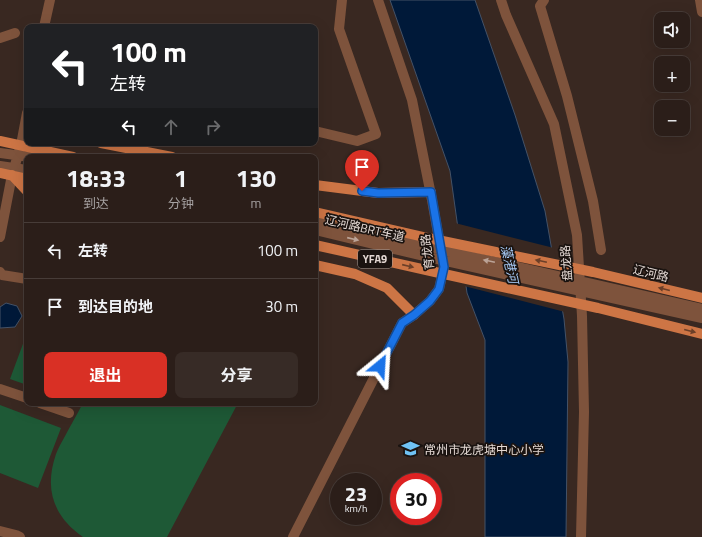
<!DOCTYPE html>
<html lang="zh">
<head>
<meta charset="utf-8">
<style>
  :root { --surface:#2b1e19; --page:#372b26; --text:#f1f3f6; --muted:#a6a2a2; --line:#473c38; --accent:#d93025 }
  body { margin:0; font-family:"Titillium Web","Noto Sans SC",sans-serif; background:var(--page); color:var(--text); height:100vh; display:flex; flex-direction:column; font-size:15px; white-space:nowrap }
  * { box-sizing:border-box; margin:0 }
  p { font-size:13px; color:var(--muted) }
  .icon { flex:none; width:22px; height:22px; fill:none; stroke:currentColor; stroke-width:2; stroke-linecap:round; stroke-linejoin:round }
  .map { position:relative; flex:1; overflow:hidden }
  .drawer { position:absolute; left:24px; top:154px; width:294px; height:252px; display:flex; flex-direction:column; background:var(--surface); border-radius:8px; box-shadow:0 4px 16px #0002,0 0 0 1px var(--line) }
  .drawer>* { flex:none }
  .top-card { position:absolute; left:24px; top:24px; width:294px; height:122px; border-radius:8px; box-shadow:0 4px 16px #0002,0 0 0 1px var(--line); background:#202124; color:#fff; overflow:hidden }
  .tools { position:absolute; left:654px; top:12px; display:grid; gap:8px }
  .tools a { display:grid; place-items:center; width:36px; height:36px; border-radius:8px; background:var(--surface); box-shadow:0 4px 16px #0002,0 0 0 1px var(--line); font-size:20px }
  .speed { position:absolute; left:330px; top:473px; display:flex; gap:8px; font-size:20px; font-weight:700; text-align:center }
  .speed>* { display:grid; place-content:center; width:52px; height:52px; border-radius:50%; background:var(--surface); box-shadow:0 4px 16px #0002,0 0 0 1px var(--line); line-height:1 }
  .speed small { font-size:10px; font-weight:400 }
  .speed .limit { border:6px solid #d22; background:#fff; color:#111 }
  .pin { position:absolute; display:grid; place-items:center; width:34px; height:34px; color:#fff; margin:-41px -17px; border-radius:50% 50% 50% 0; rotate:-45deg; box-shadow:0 0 4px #0007 }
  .pin .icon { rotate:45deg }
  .me { position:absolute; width:44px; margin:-22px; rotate:27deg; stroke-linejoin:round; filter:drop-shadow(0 0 3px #0008) }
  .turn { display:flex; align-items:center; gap:14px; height:84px; padding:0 20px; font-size:18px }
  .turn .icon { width:52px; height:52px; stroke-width:2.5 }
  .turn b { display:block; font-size:28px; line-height:34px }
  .lanes { display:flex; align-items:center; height:38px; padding:0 20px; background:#0003; justify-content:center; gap:20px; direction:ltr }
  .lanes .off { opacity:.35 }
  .eta { display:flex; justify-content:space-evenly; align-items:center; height:68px; text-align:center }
  .eta b { font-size:24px; font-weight:700; line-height:28px }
  .cta { display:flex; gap:8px; margin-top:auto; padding:8px 20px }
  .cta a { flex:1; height:46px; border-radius:8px; background:var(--accent); color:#fff; font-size:16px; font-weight:700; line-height:46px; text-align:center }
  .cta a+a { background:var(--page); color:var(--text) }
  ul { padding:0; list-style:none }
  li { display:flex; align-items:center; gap:12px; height:56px; padding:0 20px; border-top:1px solid var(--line) }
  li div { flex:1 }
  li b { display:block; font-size:15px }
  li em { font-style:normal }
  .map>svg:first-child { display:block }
  .green { fill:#1e5936 }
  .water { fill:#001939; stroke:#445267 }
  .pier { fill:#392821 }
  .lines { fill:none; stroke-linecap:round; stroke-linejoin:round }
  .minor { stroke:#7e533c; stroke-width:10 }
  .major { stroke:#cd7545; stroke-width:10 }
  .oneway { fill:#bba397 }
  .oneway2 { fill:#6b3f28 }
  .route-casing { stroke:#114b97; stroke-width:10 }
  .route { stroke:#1a73e8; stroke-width:7 }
  .labels { text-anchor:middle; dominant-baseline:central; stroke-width:3.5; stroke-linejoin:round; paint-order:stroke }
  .shield { fill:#1a1310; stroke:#a79d98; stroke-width:1 }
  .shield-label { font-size:11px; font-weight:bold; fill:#e3d8d3 }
  .street-label { font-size:12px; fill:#e3d8d3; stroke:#1a1310 }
  .poi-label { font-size:12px; fill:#e3d8d3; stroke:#1a1310; text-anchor:start }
  .water-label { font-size:13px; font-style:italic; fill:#a5c8f3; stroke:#1a1310 }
</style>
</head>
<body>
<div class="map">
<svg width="702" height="537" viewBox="0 0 702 537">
  <rect width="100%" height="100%" fill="#392821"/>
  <path class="green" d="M27,333V385L10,379Z
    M83,403H238L167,537H83C53,516 44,489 56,454C58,449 61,443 64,438C70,426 77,415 83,403Z
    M0,405L61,428L38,488L0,473Z"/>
  <path class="water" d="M390,0H475L515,115L545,211L564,319L568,362L566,537H485V340L467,293L450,171Z
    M6,303L17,306L22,316L15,327L0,328V307Z"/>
  <path class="pier" d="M455,223L554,248L565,312L464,286Z"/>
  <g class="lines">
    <path class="minor" d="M501,0L506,15L554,124L577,235L582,316L584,412L581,537
      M544,0L540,6L567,96L593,201L601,250
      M700,0L702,12
      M44,27L50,0
      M0,38L15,33
      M315,131L357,141L376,134L339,29L342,0
      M0,153L30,157
      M0,166L27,170
      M315,221C444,251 573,279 702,309
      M315,230L432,258L702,318
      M0,237L12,175L21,145L27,113
      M0,272L2,275L27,279
      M0,389L27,398
      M40,403L69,413
      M0,531L16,535L20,537
      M293,537L402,323L414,315L430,301L439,289L444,267L432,200L412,100L378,0"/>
    <path class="major" d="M0,141L73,157
      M101,143L172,157
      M0,173L27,179
      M12,175L27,191
      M315,185L378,193L431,192
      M315,212L428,238L593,272L702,298
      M315,245L435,272L598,308L702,334
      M315,265L355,274L387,288L414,315"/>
  </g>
  <defs><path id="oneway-solid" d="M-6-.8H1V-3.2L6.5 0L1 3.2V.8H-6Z"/></defs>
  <g class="oneway">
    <use href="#oneway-solid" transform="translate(353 239) rotate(13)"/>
    <use href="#oneway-solid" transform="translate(489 261) rotate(-168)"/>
  </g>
  <g class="oneway2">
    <use href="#oneway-solid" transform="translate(541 261) rotate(-168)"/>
    <use href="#oneway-solid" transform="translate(408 266) rotate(13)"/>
    <use href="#oneway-solid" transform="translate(664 289) rotate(-166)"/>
    <use href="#oneway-solid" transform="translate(690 331) rotate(14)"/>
  </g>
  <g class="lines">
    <defs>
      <path id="route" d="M362,191L378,193L431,192L444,267L439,289L430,301L414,315L402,323L380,366"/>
    </defs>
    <use href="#route" class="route-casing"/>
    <use href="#route" class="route"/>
  </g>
  <defs>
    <symbol id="school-bare" viewBox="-9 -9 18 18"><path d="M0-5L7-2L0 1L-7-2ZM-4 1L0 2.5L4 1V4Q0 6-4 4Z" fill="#6fc2f4" stroke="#1a1310" stroke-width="2.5" paint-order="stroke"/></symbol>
  </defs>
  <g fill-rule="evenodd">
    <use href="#school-bare" x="398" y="436" width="25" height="25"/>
  </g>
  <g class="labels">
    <rect class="shield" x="358" y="250" width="34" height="18" rx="3"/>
    <g class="shield-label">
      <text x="375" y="259">YFA9</text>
    </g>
    <g class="street-label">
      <text transform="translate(365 228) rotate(13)">辽河路BRT车道</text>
      <text transform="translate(427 252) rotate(-97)">育龙路</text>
      <text transform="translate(566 263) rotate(-94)">盘龙路</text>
      <text transform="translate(651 273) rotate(14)">辽河路</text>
    </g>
    <g class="poi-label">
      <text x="424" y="449">常州市龙虎塘中心小学</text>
    </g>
    <g class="water-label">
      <text transform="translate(510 264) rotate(78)">藻港河</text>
    </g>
  </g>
</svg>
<div class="tools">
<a><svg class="icon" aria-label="sound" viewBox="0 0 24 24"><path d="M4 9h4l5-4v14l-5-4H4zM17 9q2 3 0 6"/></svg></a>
<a>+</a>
<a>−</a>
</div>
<div class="speed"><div>23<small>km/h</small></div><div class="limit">30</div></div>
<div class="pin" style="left:362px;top:191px;background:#d93025"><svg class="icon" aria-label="arrive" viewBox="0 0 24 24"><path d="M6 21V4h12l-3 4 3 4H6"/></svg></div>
<svg class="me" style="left:380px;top:366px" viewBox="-20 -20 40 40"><path d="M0-17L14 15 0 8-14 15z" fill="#1a73e8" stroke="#fff" stroke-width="4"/></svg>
<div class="top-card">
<div class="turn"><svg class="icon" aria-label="left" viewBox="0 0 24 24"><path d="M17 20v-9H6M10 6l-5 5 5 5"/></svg><div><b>100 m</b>左转</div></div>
<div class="lanes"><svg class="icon" aria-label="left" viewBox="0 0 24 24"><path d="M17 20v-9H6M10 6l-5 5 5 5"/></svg><svg class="icon off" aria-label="ahead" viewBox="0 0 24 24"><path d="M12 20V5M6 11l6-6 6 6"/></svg><svg class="icon off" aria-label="right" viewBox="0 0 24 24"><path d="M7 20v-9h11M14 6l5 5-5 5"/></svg></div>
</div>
<section class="drawer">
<div class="eta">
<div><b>18:33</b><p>到达</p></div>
<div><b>1</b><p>分钟</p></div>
<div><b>130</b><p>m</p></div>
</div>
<ul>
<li><svg class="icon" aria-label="left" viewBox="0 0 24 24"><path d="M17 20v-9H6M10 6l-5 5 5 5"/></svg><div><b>左转</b></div><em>100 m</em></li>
<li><svg class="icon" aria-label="arrive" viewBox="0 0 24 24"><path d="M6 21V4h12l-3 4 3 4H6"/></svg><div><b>到达目的地</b></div><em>30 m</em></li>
</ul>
<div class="cta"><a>退出</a><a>分享</a></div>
</section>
</div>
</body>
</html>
